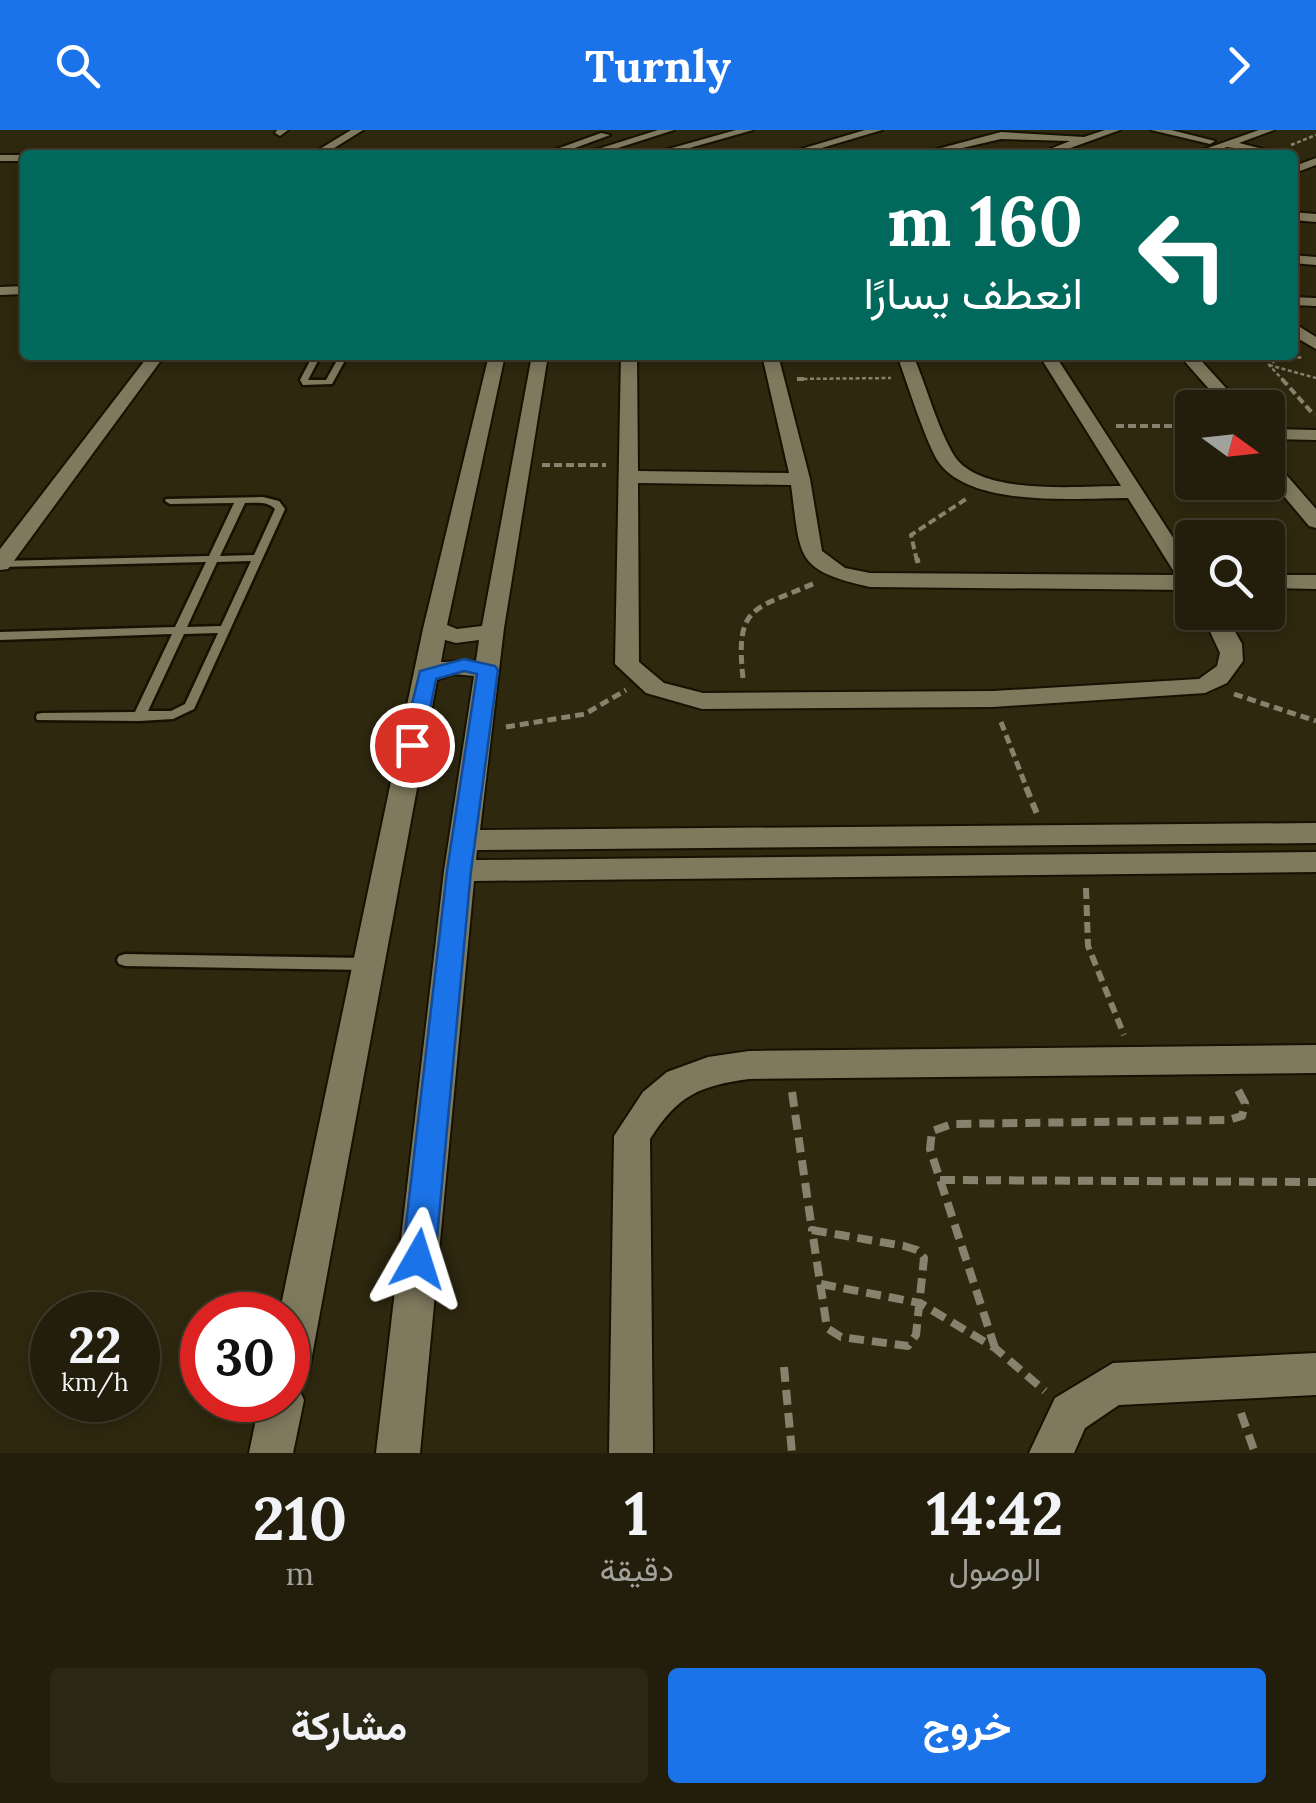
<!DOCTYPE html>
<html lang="ar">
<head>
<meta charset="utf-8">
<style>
  :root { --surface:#221e0b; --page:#2a2714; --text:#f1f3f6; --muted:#a2a29d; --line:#3f3c2c; --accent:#1a73e8 }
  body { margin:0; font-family:Lora,Vazirmatn,serif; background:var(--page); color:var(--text); direction:rtl; height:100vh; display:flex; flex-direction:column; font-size:38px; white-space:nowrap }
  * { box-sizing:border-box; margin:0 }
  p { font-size:32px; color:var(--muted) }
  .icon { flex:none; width:55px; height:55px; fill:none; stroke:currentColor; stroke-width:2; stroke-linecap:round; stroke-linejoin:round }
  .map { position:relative; height:1323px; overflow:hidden; direction:ltr }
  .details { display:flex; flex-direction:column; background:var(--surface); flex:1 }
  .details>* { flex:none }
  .top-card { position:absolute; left:20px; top:20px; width:1278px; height:210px; border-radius:10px; box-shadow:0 5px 15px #0003,0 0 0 2px var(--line); direction:rtl; background:#00695c; color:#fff; overflow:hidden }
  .needle { width:65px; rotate:105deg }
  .buttons { position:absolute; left:1175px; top:260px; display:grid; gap:20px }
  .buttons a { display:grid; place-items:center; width:110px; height:110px; border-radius:10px; background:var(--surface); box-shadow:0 5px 15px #0003,0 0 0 2px var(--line); font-size:50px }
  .speed { position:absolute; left:30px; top:1162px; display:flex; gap:20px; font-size:50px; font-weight:700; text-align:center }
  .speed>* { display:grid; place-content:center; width:130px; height:130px; border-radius:50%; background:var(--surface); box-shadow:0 5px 15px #0003,0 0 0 2px var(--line); line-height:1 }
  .speed small { font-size:25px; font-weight:400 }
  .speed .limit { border:15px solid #d22; background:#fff; color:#111 }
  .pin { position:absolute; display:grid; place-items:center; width:85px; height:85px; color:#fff; margin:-42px; border:5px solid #fff; border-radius:50%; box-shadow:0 2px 10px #0007 }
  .me { position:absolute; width:110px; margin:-55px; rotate:6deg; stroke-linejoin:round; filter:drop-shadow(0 0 8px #0008) }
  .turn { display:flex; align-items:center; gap:35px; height:210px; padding:0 50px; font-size:45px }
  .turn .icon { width:130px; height:130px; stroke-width:2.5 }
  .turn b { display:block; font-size:70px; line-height:85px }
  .eta { display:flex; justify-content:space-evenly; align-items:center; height:170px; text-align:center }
  .eta b { font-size:60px; font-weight:700; line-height:70px }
  .button { display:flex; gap:20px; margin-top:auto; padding:20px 50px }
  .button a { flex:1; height:115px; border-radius:10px; background:var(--accent); color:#fff; font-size:40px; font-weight:700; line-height:115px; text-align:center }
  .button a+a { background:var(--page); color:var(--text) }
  header { display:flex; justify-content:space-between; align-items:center; height:130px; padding:0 50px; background:var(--accent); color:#fff; font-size:45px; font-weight:700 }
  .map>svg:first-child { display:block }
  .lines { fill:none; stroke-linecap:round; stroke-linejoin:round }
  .lane-casing { stroke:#161100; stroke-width:5 }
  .street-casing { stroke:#161100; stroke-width:4 }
  .path-far4 { stroke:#87826e; stroke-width:2.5; stroke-dasharray:4 2.5; stroke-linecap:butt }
  .path-far3 { stroke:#87826e; stroke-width:4; stroke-dasharray:8 4; stroke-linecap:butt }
  .path-far2 { stroke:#87826e; stroke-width:5; stroke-dasharray:9 5; stroke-linecap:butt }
  .path-far1 { stroke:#87826e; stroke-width:6; stroke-dasharray:11 6; stroke-linecap:butt }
  .path { stroke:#87826e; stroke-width:8; stroke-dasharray:15 8; stroke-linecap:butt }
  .lane { fill:#7f795e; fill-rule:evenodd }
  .street { fill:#7f795e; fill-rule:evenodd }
  .route { fill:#1a73e8; stroke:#114b97; stroke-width:2.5 }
</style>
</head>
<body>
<header><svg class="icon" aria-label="forward" viewBox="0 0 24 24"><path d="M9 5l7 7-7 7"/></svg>Turnly<svg class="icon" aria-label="search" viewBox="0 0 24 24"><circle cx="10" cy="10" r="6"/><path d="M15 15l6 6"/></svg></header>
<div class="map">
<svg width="1316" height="1323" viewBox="0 0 1316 1323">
  <rect width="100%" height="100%" fill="#2e280f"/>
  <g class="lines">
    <defs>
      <path id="lane" d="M313,225H321L308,250H326L340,225H348L332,254L303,255L300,250Z
        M263,367L279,371L285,379L194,579L173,589L139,591L37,590L36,587L37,584L42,583L135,582L172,504L0,510V502L175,497L206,432L0,437V431L209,426L234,373L170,374L165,371L166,369ZM245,373C255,373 268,371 275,379L254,425L220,426ZM251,431L221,496L187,497L217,432ZM218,503L185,574L171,581H148L184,504Z
        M125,824L367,828L373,830L375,834L373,838L367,840L125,836L119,834L117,830L119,826Z"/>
      <path id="street" d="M277,0H288L280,6L275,3Z
        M351,0H363L323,25H310Z
        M658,0H674L596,25H579Z
        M736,0H753L665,25H647Z
        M865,0H882L798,25H781Z
        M1105,0H1120L1051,25H1035L1070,11L1001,9L932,25H915L1001,2L1084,7Z
        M1151,0H1171L1215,11L1210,14Z
        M1259,0H1274L1239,13L1287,25L1227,17L1204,25H1188Z
        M601,3L610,5L556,25H540Z
        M0,25H26L25,31H0Z
        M1316,28V35L1292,44V37Z
        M1292,82L1316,84V92L1292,90Z
        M1292,125L1316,127V135L1292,133Z
        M25,156V164L0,165V157Z
        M1292,167L1316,168V176L1292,175Z
        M1292,192L1316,207V219L1292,205Z
        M149,225H165L8,439L0,440V419Z
        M489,225H505L447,495L457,499L482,496L532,225H548L504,498L480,700L1316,693V713L477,720L476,730L1316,722V742L474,751L420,1323H376L444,741L474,546L453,544L437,550L309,1242L299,1259L304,1270L293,1323H249L260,1270H288V1185H279L423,499ZM445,510L456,513L479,510L476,531L441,532Z
        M621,225H637L638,341L789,343L762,225H778L810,349L822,421L845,438L870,443L1176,445L1128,368C1079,368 974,378 940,334C927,317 906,249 897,225H913C926,255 938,300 955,327C982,366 1079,356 1121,356L1039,225H1055L1192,437V460L870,457C793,440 801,426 791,355L638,353L639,532L664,553L703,563L993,561L1199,549L1217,536L1220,523L1201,482H1224L1242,514L1243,531L1227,553L1205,563L993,577L702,579L646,563L615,534Z
        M1179,225H1196L1244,278H1226Z
        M1268,299L1316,300V310L1268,309Z
        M1268,330L1275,332L1316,379V398L1309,396L1268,347Z
        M1268,445H1316V459L1268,458Z
        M1316,915V943L749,949C699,956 678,965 650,1009L653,1323H609L614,1006L643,962L667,942L708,927L749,921Z
        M1316,1223V1265L1119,1275L1085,1298L1074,1323H1029L1055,1268L1113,1233Z"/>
    </defs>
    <use href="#lane" class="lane-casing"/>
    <use href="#street" class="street-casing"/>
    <path class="path-far4" d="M1291,15L1316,5
      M1269,235L1316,248
      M797,249L891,248
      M1284,251L1269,235L1276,230L1303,227"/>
    <path class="path-far3" d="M797,249H804
      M1282,249L1314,285
      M1116,296H1192
      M542,335H606
      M917,431L911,405L966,369"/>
    <path class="path-far2" d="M917,428L918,433
      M743,548C735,474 754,480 815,453
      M1234,564L1316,591
      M1001,592L1027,659
      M506,597L585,584L626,560"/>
    <path class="path-far1" d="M1026,657L1037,684
      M1086,758L1088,816L1124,905"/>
    <path class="path" d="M792,962L812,1100
      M940,1050L1316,1052
      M812,1100L904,1116L917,1120L924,1128L916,1205L908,1216L841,1207L827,1198Z
      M821,1154L920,1173L995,1218L1045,1261
      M995,1218L930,1019L932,1001L952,994L1228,990L1242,986L1245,973L1236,956
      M784,1237L792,1323
      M1241,1283L1255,1323"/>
    <use href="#lane" class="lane"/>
    <use href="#street" class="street"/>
  </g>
  <path class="route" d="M464,529L495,536L498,540L471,741L435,1129L430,1140L418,1145L407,1140L402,1129L447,741L477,544L464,541L436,549L423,615L412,622L402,615L420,541Z"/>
</svg>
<div class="buttons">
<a><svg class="needle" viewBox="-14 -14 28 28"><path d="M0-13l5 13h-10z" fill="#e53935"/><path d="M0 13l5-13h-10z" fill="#a2a29d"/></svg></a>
<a><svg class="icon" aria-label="search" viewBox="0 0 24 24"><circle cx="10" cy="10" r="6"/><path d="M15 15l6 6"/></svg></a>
</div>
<div class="speed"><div>22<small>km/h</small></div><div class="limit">30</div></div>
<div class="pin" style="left:412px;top:615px;background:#d93025"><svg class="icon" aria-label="arrive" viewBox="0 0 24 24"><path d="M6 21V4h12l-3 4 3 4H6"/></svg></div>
<svg class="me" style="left:418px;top:1129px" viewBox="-20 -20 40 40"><path d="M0-17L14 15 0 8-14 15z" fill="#1a73e8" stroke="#fff" stroke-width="4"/></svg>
<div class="top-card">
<div class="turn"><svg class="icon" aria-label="left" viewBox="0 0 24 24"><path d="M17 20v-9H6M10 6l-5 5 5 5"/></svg><div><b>160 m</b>انعطف يسارًا</div></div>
</div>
</div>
<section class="details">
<div class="eta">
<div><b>14:42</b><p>الوصول</p></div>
<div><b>1</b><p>دقيقة</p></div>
<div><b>210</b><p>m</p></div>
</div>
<div class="button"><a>خروج</a><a>مشاركة</a></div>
</section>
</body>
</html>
